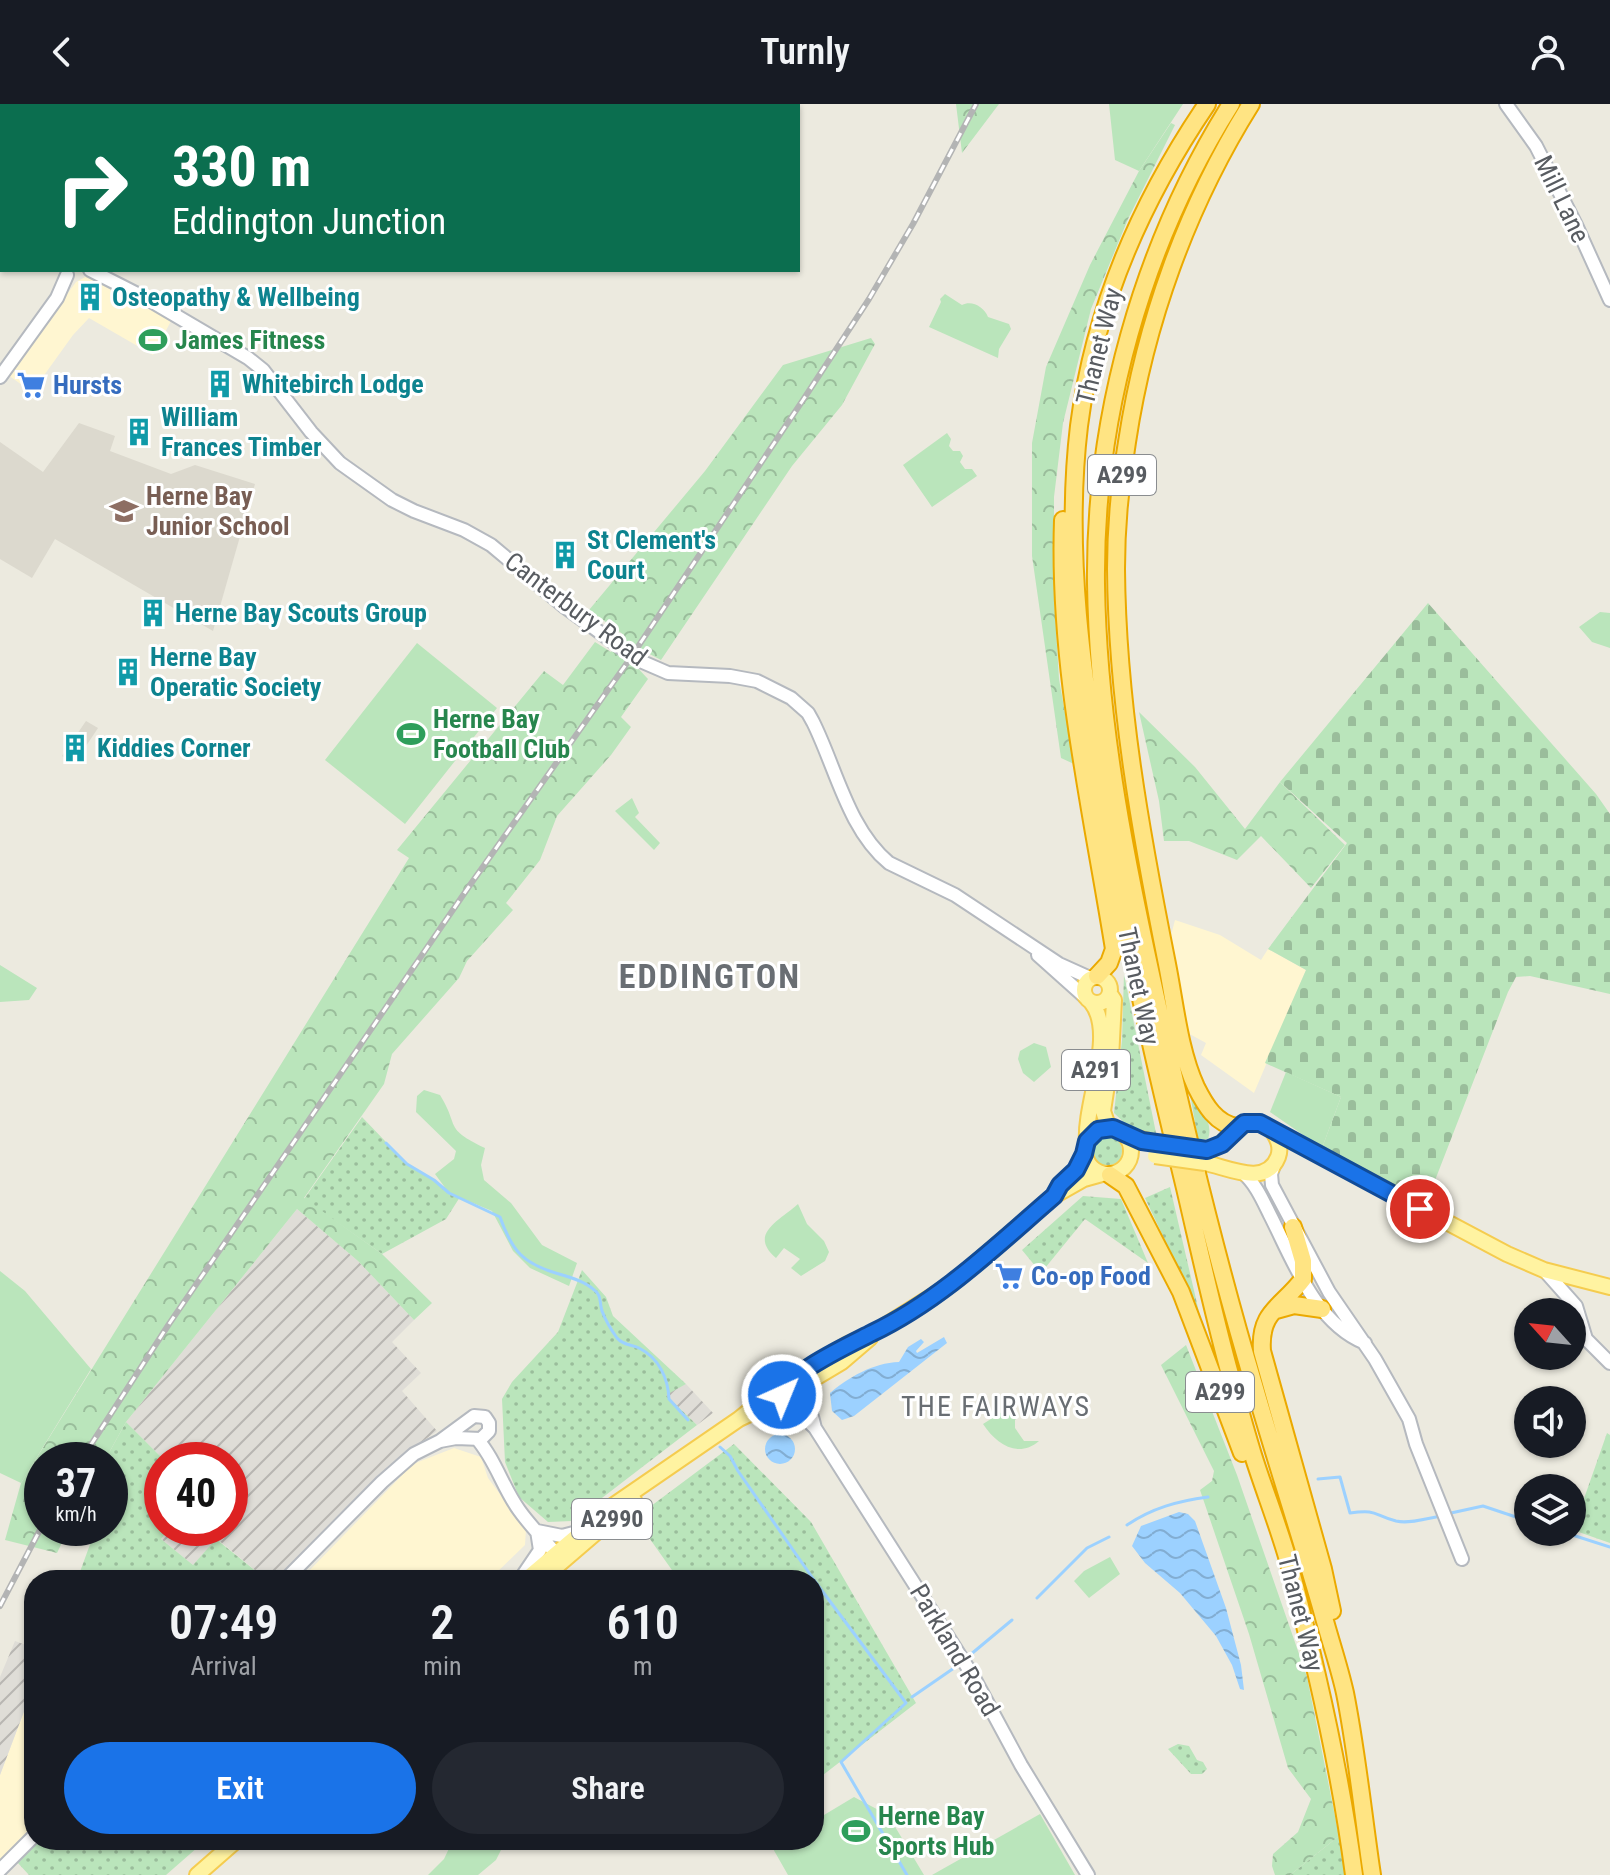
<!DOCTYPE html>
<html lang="en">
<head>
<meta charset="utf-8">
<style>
  :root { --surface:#171b24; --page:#242831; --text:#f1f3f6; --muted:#9ea1a6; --accent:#1a73e8 }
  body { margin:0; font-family:"Roboto Condensed",sans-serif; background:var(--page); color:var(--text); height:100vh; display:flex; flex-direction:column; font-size:30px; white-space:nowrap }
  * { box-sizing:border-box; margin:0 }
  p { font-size:26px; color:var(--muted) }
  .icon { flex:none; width:44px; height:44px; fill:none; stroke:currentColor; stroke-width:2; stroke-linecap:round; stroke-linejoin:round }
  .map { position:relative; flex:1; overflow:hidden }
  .sheet { position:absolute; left:24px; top:1466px; width:800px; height:280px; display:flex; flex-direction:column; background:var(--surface); border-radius:32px; box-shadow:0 2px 6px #0004 }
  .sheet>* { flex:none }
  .guide { position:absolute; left:0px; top:0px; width:800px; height:168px; box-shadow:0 2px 6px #0004; background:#0b6e4f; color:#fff; overflow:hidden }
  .needle { width:52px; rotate:297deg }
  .buttons { position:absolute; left:1514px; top:1194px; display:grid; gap:16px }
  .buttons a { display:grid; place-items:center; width:72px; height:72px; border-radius:50%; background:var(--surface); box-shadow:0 2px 6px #0004; font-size:40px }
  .speed { position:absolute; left:24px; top:1338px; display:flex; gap:16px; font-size:40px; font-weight:700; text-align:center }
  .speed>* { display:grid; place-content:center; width:104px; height:104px; border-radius:50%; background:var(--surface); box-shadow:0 2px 6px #0004; line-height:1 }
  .speed small { font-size:20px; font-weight:400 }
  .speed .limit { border:12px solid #d22; background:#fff; color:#111 }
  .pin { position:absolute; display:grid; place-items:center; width:68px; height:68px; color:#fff; margin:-34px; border:4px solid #fff; border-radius:50%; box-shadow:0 2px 8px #0007 }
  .me { position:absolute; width:88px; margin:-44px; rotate:44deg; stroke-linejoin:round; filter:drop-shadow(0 0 6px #0008) }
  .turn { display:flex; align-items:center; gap:28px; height:168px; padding:0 40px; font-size:36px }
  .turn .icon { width:104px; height:104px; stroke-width:2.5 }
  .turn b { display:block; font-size:56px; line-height:68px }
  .eta { display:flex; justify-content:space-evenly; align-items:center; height:136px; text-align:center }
  .eta b { font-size:48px; font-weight:600; line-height:56px }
  .action { display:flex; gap:16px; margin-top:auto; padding:16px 40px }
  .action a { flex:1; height:92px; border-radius:48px; background:var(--accent); color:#fff; font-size:32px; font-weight:600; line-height:92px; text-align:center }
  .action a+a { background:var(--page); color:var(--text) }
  header { display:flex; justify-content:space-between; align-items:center; height:104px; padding:0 40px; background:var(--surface); font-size:36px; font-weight:600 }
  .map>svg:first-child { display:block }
  .commercial { fill:#fff6d1 }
  .industrial { fill:url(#industrial-furrows) }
  .education { fill:#dcd9ce }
  .grass { fill:url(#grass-dots) }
  .forest { fill:url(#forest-crowns) }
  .cemetery { fill:url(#cemetery-stones) }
  .green { fill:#bae5bb }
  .water { fill:url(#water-waves) }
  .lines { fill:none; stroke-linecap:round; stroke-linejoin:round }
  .stream { stroke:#9cd1ff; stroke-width:3 }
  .secondary-casing { stroke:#b5b9bf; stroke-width:16 }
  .primary-casing { stroke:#f5cc4f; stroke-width:18 }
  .highway-casing { stroke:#eba900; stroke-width:20 }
  .secondary { stroke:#fff; stroke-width:12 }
  .primary { stroke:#fff3a1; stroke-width:14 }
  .highway { stroke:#ffe483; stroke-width:16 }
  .rail-casing { stroke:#b3b4b4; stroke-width:6 }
  .rail { stroke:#fff; stroke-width:3; stroke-dasharray:9; stroke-linecap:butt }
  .primary-bridge-casing { stroke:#f5cc4f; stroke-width:18; stroke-linecap:butt }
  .primary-bridge { stroke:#fff3a1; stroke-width:14 }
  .route-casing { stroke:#114b97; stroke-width:20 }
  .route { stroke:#1a73e8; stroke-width:14 }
  .labels { text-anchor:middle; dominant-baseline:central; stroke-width:6; stroke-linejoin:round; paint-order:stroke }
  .shield { fill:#fff; stroke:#8a8d90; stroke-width:2 }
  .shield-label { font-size:24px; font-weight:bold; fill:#585c61 }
  .street-label { font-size:26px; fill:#585c61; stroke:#fff }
  .culture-label { font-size:26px; font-weight:bold; fill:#0d838f; stroke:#fff; text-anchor:start }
  .leisure-label { font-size:26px; font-weight:bold; fill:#27864d; stroke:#fff; text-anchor:start }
  .shop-label { font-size:26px; font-weight:bold; fill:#366cbe; stroke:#fff; text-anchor:start }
  .education-label { font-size:26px; font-weight:bold; fill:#785e54; stroke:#fff; text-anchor:start }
  .neighbourhood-label { font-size:28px; letter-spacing:2px; fill:#696e73; stroke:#fff }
  .district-label { font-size:34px; font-weight:bold; letter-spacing:2px; fill:#696e73; stroke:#fff }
</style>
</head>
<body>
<header><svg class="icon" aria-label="back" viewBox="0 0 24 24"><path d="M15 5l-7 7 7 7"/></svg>Turnly<svg class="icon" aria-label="person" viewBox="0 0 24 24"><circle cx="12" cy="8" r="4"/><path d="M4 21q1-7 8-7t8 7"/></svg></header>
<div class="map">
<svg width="1610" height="1771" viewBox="0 0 1610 1771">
  <defs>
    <pattern id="industrial-furrows" width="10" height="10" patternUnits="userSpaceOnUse" patternTransform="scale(2)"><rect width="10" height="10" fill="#dfddd7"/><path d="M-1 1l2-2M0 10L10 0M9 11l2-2" fill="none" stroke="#b8b6b2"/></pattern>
    <pattern id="grass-dots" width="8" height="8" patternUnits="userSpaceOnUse" patternTransform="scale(2)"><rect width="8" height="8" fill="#bae5bb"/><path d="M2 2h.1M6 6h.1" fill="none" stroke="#9abd9b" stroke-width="1.8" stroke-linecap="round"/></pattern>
    <pattern id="forest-crowns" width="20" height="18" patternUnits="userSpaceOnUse" patternTransform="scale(2)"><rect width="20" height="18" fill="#bae5bb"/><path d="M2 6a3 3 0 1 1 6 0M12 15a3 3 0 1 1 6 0" fill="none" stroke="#9abd9b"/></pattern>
    <pattern id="cemetery-stones" width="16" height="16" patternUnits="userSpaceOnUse" patternTransform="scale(2)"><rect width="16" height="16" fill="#bae5bb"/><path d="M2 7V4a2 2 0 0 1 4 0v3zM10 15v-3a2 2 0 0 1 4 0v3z" fill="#9abd9b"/></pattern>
    <pattern id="water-waves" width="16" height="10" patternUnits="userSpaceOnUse" patternTransform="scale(2)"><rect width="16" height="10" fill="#9cd1ff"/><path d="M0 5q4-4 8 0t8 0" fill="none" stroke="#82add2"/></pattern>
  </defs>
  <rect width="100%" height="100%" fill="#eceadf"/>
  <path class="commercial" d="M87,172L99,174L171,217L153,251L89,214L73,231L32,288L8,271L76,178Z
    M1175,816L1220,831L1261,856L1268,845L1306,866L1254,989L1201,951L1206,939L1186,928L1170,835Z
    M454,1344L481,1353L488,1374L526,1425L525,1441L489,1476H311L306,1470L413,1360Z
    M34,1581V1723L0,1758V1671Z"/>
  <path class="industrial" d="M297,1105L358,1157L414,1216L392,1238L421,1269L402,1287L437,1327L388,1362L274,1476H267L217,1435L193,1461L161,1435L170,1424H230V1356H164L126,1318Z
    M686,1280L713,1309L697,1321L665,1290Z
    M15,1537L34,1544V1581L0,1671V1573Z"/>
  <path class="education" d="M79,319L115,332L110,347L171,370L195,361L255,380L213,527L55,435L32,474L0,455V338L43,368Z
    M86,617L98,624L74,660L62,652Z"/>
  <path class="grass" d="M1124,870L1156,1029L1132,1026L1114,1009L1122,936Z
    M1190,990C1200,1004 1214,1018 1208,1035H1198Z
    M362,1013L407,1060L460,1093L446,1115L382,1150L304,1095Z
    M1092 1047a15 15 0 1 1 30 0a15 15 0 1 1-30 0Z
    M1170,1083L1199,1208L1145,1094Z
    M1083,1092L1121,1095L1148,1159L1085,1115L1041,1169L1022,1146Z
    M582,1166L606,1193L613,1212L686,1280L666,1291L697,1321L572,1417L548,1418L519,1393L505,1358L502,1295L512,1278L558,1228Z
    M126,1318L164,1356H162V1424H170L161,1435L193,1461L216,1435L267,1476H77L96,1424H110V1356H105Z
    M1607,1329L1610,1331V1439L1573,1426Z
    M734,1340L811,1418L916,1599L814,1678V1476H679L635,1414Z
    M1178,1640L1189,1642L1197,1656L1203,1658L1207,1665L1202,1670H1191L1168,1645Z
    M1339,1732L1345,1771H1290Z
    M39,1736H206L166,1771H29L17,1758Z"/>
  <path class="forest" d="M956,0H999L962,49Z
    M1171,19L1175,21L1128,115L1091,205L1063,319L1054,393V493L1059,575L1074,660L1061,654L1032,452V339L1046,263L1090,161L1139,67Z
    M871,234L875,240L842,301L792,362L661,556L642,546L633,559L648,575L621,613L631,623L611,651L557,712L540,756L506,799L513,806L467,857L459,874L392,950L384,980L304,1094L382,1150L432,1199L414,1216L358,1157L297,1105L126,1318L105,1356H42V1424H69L57,1449L5,1436L21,1379L409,754L397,746L544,567L563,581L595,538L611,548L624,531L589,506L705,367L783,261Z
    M1139,608L1195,663L1245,725L1280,678L1345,741L1311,784L1261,732L1237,756L1189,737H1164L1159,697Z
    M1186,1241L1237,1371L1307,1573L1339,1732L1290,1771H1275L1272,1762L1273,1750L1298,1728L1311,1695L1288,1664L1249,1530L1200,1386L1212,1377L1214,1367L1161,1261Z"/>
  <path class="cemetery" d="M1428,499L1596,690L1610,710V890L1530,872L1516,873L1508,888L1427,1097L1322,1044L1341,993L1265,959L1306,866L1268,845L1347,739L1280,678Z"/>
  <path class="green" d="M1109,0H1183L1139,67L1115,56Z
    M945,190L962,201C972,196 984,203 988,213L1009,220L1011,225L999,245L998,254L929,223L941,198L940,195Z
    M947,329L951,335L949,342L953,347H960L963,352L960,358L965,365H972L977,372L932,403L903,361Z
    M1600,508L1610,509V544L1592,538L1579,523Z
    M417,539L497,604L405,720L325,656Z
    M632,694L639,709L635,713L660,739L654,746L615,707Z
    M0,861L37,884L29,896L0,898Z
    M1034,939L1046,943L1051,963L1034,978L1023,969L1018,955L1020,947Z
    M1286,968L1341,993L1322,1044L1270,1008Z
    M424,986L440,991C460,1023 443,1024 485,1044L481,1061L484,1076L511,1099L542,1141L577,1159L569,1182L530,1164L513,1147L492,1107L449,1089L435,1070L454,1055L456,1047L416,1008L417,992Z
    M798,1100L807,1120L824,1137L829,1148L825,1157L801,1172L791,1164L800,1155L784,1144L776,1154C748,1130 779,1117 798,1100Z
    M0,1167L25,1187L91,1265L21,1379L0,1369Z
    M1013,1301L1019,1312L1015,1316V1324L1024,1337H1039C1018,1355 996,1340 983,1320Z
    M1110,1453L1120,1470L1089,1494L1074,1477L1084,1467Z
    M854,1693L888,1711L924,1771H788L772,1743L783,1736H814V1717Z
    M1040,1710L1075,1771H932Z
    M453,1736H506L496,1756L478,1771H428L444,1755Z"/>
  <path class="water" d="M944,1233L947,1239L854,1312L842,1316L832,1307L830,1289C849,1273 873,1259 899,1258L908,1243L921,1235L924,1238L916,1247L917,1249Z
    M765 1345a15 15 0 1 1 30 0a15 15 0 1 1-30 0Z
    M1179,1408L1188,1410L1195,1417L1226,1504L1241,1561L1244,1586L1240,1585L1232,1561L1216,1532L1180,1489L1145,1459L1132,1442L1141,1422Z"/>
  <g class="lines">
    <path class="stream" d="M386,1039L407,1060L434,1076L449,1089L500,1113C512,1147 523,1160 559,1170C570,1173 584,1177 593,1185C602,1191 599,1197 602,1207C605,1215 612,1227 617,1234C624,1242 631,1240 639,1244C659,1254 668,1274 669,1295L688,1316
      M720,1343L730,1352L738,1367L814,1476
      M1318,1375L1340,1373L1350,1409C1378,1405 1373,1411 1396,1417C1409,1420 1424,1415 1436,1413
      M1451,1409L1483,1402L1528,1417
      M1127,1421C1152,1404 1178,1397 1208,1393
      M1563,1428L1610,1443
      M814,1476L906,1599L841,1658L907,1771
      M1037,1494L1087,1444L1109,1433
      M970,1551L1012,1516
      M912,1593L954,1564"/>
    <defs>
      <path id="secondary" d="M1506,0L1536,42L1576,121L1610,196
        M209,2L210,0
        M0,119L2,120
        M90,166L151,197L248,254L263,266L311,328L340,359L392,396L414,407L464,426L491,441L565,503L638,556L668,569L730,572L757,577L791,594L808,609L813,618C836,664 848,725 889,759L955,791L1059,860L1090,874
        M0,273L57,194L67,171
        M1038,851L1085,893
        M1275,1058L1271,1070L1272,1081L1329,1188L1375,1255L1409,1315L1416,1340L1462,1455
        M1243,1069C1256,1080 1263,1097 1270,1111C1293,1156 1315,1219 1365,1239
        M1544,1166L1576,1202L1586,1235L1610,1259
        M789,1280C805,1289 811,1307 815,1324
        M783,1285V1293L815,1324L973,1572L1021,1661L1088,1771
        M477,1335C495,1355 503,1384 519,1406C531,1423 547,1439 561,1455
        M537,1427L562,1432L581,1427
        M521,1474L540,1446L537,1427
        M285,1476L382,1378L414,1350L440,1337L456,1334L481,1335L489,1327V1319L485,1313L474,1312L440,1337
        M0,1766L34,1732"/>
      <path id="primary" d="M1084 886a13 13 0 1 1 26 0a13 13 0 1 1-26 0Z
        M1110,890L1114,896L1111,955L1103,1007L1107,1019L1113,1024
        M1085 1047a23 23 0 1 1 46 0a23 23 0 1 1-46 0Z
        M1125,1031L1157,1039
        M1087,1037C1084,999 1117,929 1091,898
        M1202,1046C1230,1046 1229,1016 1260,1019L1507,1150L1544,1166L1610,1183
        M1205,1059C1227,1063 1266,1084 1278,1053C1282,1042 1277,1033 1270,1024
        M1058,1084L1076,1066L1084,1050
        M739,1315L771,1289L789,1280L810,1263L848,1240L875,1228L950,1181L1054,1092L1084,1075L1102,1070
        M525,1476L611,1403L739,1315L775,1298L842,1258L870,1234
        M541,1476L634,1396
        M197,1771L237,1736"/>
      <path id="highway" d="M1207,0C1141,97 1094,205 1079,322C1064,447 1083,574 1103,697C1124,827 1154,956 1185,1084C1199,1144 1212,1204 1228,1263C1236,1292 1244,1322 1253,1351C1264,1386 1278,1421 1288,1456C1316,1560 1340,1665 1354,1771
        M1231,0C1142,141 1094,314 1096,480C1098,624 1128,768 1159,907C1187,1033 1217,1157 1254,1281C1276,1357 1301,1433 1323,1510C1330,1536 1339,1562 1345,1589C1357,1649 1363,1711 1372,1771
        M1063,416C1058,562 1091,702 1114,845L1109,859L1097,872
        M1237,1023C1216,1020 1205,1001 1196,983C1179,946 1175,900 1167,860C1141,730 1117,598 1116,465C1116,423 1120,380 1127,338C1145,219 1187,102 1251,0
        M1110,1071L1126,1082L1181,1188L1242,1349
        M1293,1123L1303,1157V1175C1282,1203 1259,1207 1262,1247L1323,1465L1332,1507
        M1276,1206L1294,1201L1322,1205"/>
    </defs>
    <use href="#secondary" class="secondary-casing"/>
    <use href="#primary" class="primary-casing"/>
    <use href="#highway" class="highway-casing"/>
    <use href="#secondary" class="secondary"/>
    <use href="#primary" class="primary"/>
    <use href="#highway" class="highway"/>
    <defs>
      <path id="rail" d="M81,1356L169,1220L470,781L627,559L803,296L869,195L913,120L976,0
        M0,1502L42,1422"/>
    </defs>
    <use href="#rail" class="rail-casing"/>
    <use href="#rail" class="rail"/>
    <defs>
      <path id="primary-bridge" d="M1157,1039L1202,1046
        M1155,1052L1205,1059"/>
    </defs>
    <use href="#primary-bridge" class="primary-bridge-casing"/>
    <use href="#primary-bridge" class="primary-bridge"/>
  </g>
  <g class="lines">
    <defs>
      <path id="route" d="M782,1291C785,1270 853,1239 872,1229C941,1196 997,1141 1054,1092L1060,1081L1076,1066L1084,1050L1087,1037L1098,1026L1113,1024L1142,1037L1207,1046L1222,1040L1244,1019H1260L1420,1105"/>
    </defs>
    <use href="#route" class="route-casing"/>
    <use href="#route" class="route"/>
  </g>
  <defs>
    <symbol id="building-bare" viewBox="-9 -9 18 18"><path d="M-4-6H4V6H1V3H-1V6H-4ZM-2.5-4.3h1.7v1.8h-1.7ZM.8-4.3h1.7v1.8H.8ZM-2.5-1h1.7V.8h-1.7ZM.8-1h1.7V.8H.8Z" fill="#0f9aa8" stroke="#fff" stroke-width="2.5" paint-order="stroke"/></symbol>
    <symbol id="stadium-bare" viewBox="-9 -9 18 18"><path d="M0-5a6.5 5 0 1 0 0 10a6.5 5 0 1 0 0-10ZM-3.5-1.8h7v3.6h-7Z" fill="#2e9e5b" stroke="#fff" stroke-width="2.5" paint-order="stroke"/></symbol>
    <symbol id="supermarket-bare" viewBox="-9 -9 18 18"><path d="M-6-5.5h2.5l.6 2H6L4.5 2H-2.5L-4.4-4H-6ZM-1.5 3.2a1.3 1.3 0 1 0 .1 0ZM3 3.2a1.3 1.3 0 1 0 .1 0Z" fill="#3f7fe0" stroke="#fff" stroke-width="2.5" paint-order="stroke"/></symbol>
    <symbol id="school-bare" viewBox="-9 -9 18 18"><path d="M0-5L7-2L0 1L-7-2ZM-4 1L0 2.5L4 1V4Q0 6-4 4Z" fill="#8d6e63" stroke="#fff" stroke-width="2.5" paint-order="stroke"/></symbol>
  </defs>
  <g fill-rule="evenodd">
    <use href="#building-bare" x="70" y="173" width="40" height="40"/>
    <use href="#stadium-bare" x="133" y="216" width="40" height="40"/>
    <use href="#building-bare" x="200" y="260" width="40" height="40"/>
    <use href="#supermarket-bare" x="11" y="261" width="40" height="40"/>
    <use href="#building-bare" x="119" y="308" width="40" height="40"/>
    <use href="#school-bare" x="104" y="387" width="40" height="40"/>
    <use href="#building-bare" x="545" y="431" width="40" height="40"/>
    <use href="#building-bare" x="133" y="489" width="40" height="40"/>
    <use href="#building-bare" x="108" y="548" width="40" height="40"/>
    <use href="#stadium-bare" x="391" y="610" width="40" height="40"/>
    <use href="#building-bare" x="55" y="624" width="40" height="40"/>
    <use href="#supermarket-bare" x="989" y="1152" width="40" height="40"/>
    <use href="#stadium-bare" x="836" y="1707" width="40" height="40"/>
  </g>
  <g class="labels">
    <g class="shield">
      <rect x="1088" y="351" width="68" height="40" rx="6"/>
      <rect x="1062" y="946" width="68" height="40" rx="6"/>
      <rect x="1186" y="1268" width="68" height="40" rx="6"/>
      <rect x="572" y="1395" width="80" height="40" rx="6"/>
    </g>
    <g class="shield-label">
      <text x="1122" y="371">A299</text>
      <text x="1096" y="966">A291</text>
      <text x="1220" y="1288">A299</text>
      <text x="612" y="1415">A2990</text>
    </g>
    <g class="street-label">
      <text transform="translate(1562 95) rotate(64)">Mill Lane</text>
      <text transform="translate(1099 242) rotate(-76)">Thanet Way</text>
      <text transform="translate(576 505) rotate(37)">Canterbury Road</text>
      <text transform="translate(1139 882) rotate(78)">Thanet Way</text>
      <text transform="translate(1301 1509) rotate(76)">Thanet Way</text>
      <text transform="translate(955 1546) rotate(59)">Parkland Road</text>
    </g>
    <g class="culture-label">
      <text x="112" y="193">Osteopathy &amp; Wellbeing</text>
      <text x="242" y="280">Whitebirch Lodge</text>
      <text x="161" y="313">William<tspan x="161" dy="30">Frances Timber</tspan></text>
      <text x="587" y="436">St Clement's<tspan x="587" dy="30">Court</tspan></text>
      <text x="175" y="509">Herne Bay Scouts Group</text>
      <text x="150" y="553">Herne Bay<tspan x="150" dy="30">Operatic Society</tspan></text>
      <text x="97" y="644">Kiddies Corner</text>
    </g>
    <g class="leisure-label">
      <text x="175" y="236">James Fitness</text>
      <text x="433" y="615">Herne Bay<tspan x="433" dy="30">Football Club</tspan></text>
      <text x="878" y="1712">Herne Bay<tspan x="878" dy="30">Sports Hub</tspan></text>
    </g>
    <g class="shop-label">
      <text x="53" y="281">Hursts</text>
      <text x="1031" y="1172">Co-op Food</text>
    </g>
    <g class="education-label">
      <text x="146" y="392">Herne Bay<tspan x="146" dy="30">Junior School</tspan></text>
    </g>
    <g class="neighbourhood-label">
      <text x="996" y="1302">THE FAIRWAYS</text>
    </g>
    <g class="district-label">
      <text x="710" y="872">EDDINGTON</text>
    </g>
  </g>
</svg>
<div class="buttons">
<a><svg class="needle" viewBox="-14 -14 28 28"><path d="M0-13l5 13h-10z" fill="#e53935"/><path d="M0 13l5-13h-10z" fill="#9ea1a6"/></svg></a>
<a><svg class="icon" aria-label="sound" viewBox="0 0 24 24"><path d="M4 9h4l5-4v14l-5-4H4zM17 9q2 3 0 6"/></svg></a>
<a><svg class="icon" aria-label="layers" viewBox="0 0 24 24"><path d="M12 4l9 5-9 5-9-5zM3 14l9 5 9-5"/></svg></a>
</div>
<div class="speed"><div>37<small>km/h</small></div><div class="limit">40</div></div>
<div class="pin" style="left:1420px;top:1105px;background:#d93025"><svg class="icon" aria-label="arrive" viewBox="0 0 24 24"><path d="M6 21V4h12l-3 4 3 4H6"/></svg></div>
<svg class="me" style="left:782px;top:1291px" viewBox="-20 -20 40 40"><circle r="17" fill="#1a73e8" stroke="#fff" stroke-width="3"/><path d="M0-11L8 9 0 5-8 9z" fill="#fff"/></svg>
<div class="guide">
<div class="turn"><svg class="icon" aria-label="right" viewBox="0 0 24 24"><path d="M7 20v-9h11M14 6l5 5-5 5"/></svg><div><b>330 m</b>Eddington Junction</div></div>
</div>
<section class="sheet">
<div class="eta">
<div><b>07:49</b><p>Arrival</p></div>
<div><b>2</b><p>min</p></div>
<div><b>610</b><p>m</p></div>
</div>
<div class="action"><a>Exit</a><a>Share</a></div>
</section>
</div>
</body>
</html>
